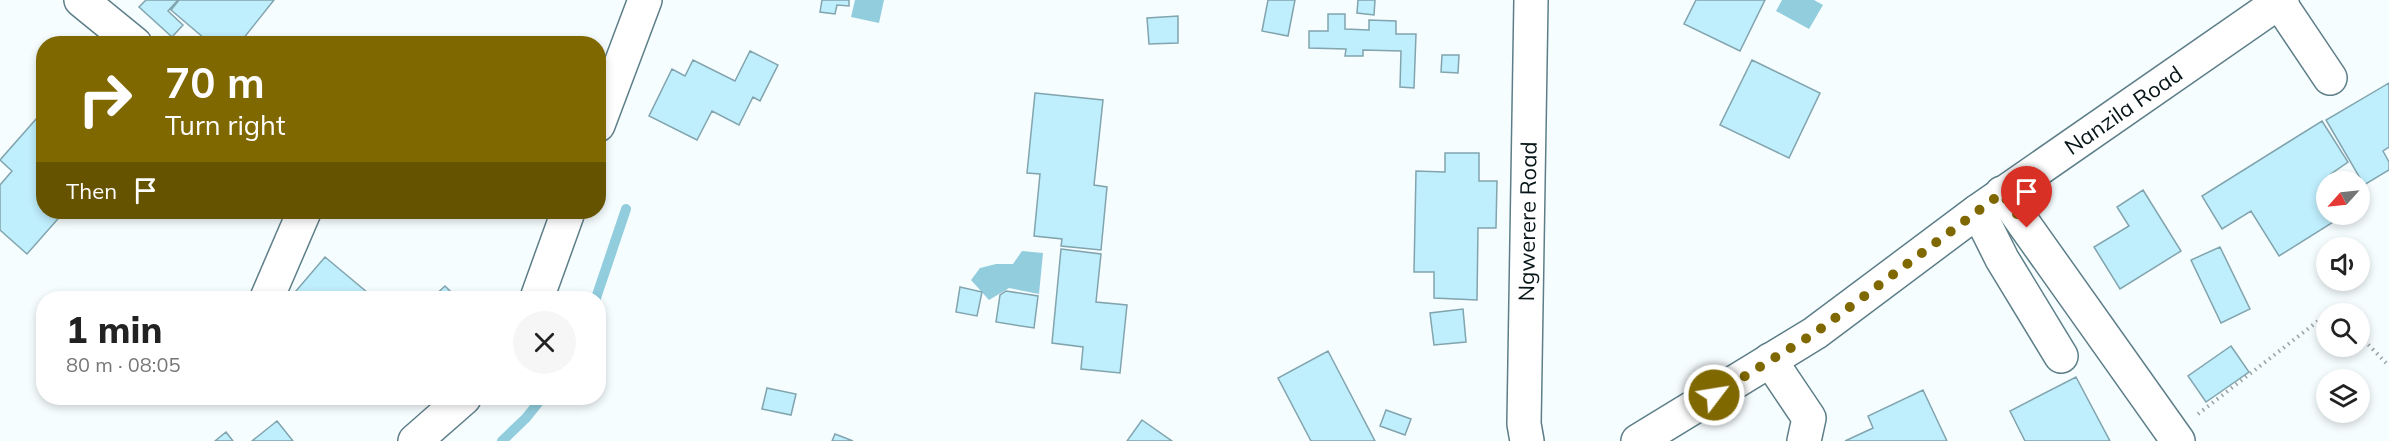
<!DOCTYPE html>
<html lang="en">
<head>
<meta charset="utf-8">
<style>
  :root { --surface:#fff; --page:#f6f6f6; --text:#222; --muted:#767676 }
  body { margin:0; font-family:Mulish,sans-serif; background:var(--page); color:var(--text); height:100vh; display:flex; flex-direction:column; font-size:22px; white-space:nowrap }
  * { box-sizing:border-box; margin:0 }
  p { font-size:20px; color:var(--muted) }
  .icon { flex:none; width:33px; height:33px; fill:none; stroke:currentColor; stroke-width:2; stroke-linecap:round; stroke-linejoin:round }
  .map { position:relative; flex:1; overflow:hidden }
  .sheet { position:absolute; left:36px; top:291px; width:570px; height:114px; display:flex; flex-direction:column; background:var(--surface); border-radius:24px; box-shadow:0 3px 9px #0003 }
  .sheet>* { flex:none }
  .guide { position:absolute; left:36px; top:36px; width:570px; height:183px; border-radius:24px; box-shadow:0 3px 9px #0003; background:#806800; color:#fff; overflow:hidden }
  .needle { width:39px; rotate:243deg }
  .fabs { position:absolute; left:2316px; top:171px; display:grid; gap:12px }
  .fabs a { display:grid; place-items:center; width:54px; height:54px; border-radius:50%; background:var(--surface); box-shadow:0 3px 9px #0003; font-size:30px }
  .pin { position:absolute; display:grid; place-items:center; width:51px; height:51px; color:#fff; margin:-62px -26px; border-radius:50% 50% 50% 0; rotate:-45deg; box-shadow:0 0 6px #0007 }
  .pin .icon { rotate:45deg }
  .me { position:absolute; width:66px; margin:-33px; rotate:59deg; stroke-linejoin:round; filter:drop-shadow(0 0 4px #0008) }
  .turn { display:flex; align-items:center; gap:21px; height:126px; padding:0 30px; font-size:27px }
  .turn .icon { width:78px; height:78px; stroke-width:2.5 }
  .turn b { display:block; font-size:42px; line-height:51px }
  .then { display:flex; align-items:center; height:57px; padding:0 30px; background:#0003; gap:12px; font-size:22px }
  .round { display:grid; place-items:center; flex:none; width:63px; height:63px; border-radius:32px; background:var(--page) }
  .overview { display:flex; align-items:center; justify-content:space-between; height:102px; padding:0 30px }
  h1 { font-size:36px; font-weight:800; line-height:45px }
  .map>svg:first-child { display:block }
  .water { fill:#92cdde }
  .lines { fill:none; stroke-linecap:round; stroke-linejoin:round }
  .stream { stroke:#92cdde; stroke-width:10 }
  .building { fill:#bfeefc; stroke:#81a4ae; stroke-width:1.5 }
  .minor-casing { stroke:#5d7e88; stroke-width:36 }
  .path { stroke:#98a2a4; stroke-width:4; stroke-dasharray:1.5 4.5; stroke-linecap:butt }
  .minor { stroke:#fff; stroke-width:33 }
  .route { stroke:#806800; stroke-width:10; stroke-dasharray:0 18 }
  .labels { text-anchor:middle; dominant-baseline:central; stroke-width:6; stroke-linejoin:round; paint-order:stroke }
  .street-label { font-size:22px; fill:#071518; stroke:#f6fdff }
</style>
</head>
<body>
<div class="map">
<svg width="2389" height="441" viewBox="0 0 2389 441">
  <rect width="100%" height="100%" fill="#f6fdff"/>
  <path class="water" d="M855,0H884L879,23L851,17Z
    M1782,0H1814L1823,5L1809,29L1776,11Z
    M1022,251L1043,253L1039,294L1009,288L989,300L971,280L980,268L996,264H1013Z"/>
  <g class="lines">
    <path class="stream" d="M596,298L626,209
      M502,441L526,418L542,398"/>
  </g>
  <path class="building" d="M146,0H178L168,11L183,25L172,37L139,7Z
    M179,0H274L239,44H211L171,10Z
    M822,0H849V6L837,5L835,14L820,12Z
    M1268,0H1295L1288,36L1262,31Z
    M1358,0H1375L1374,15L1357,13Z
    M1696,0H1765L1740,51L1684,24Z
    M1328,14H1345V29L1369,30V20L1396,21V34H1416L1414,88L1400,87L1401,51L1363,50V56H1345L1346,49L1309,48V31H1328Z
    M1178,16V43L1149,44L1147,18Z
    M750,51L778,65L760,101L753,97L739,125L712,111L697,140L649,116L672,69L685,76L693,60L735,81Z
    M1442,55H1459L1458,73L1441,72Z
    M1752,60L1820,93L1789,158L1720,125Z
    M2389,83V147L2383,151L2389,162V170L2364,185L2326,120Z
    M1035,93L1103,100L1094,185L1107,187L1101,250L1061,246L1062,239L1034,236L1040,174L1027,173Z
    M44,110V177L38,184L44,189V212H64L27,254L0,230V185L12,171L0,160Z
    M2322,121L2348,162L2331,174L2336,182H2326V214H2346L2279,256L2251,211L2222,229L2202,196Z
    M1445,153H1479V181H1497L1496,228H1478L1477,300L1434,298V272H1414L1416,171L1445,172Z
    M2143,190L2181,251L2120,289L2094,247L2129,226L2117,207Z
    M2220,247L2250,309L2221,323L2191,260Z
    M1061,249L1101,254L1096,302L1127,305L1120,373L1081,369L1083,347L1052,343Z
    M325,257L374,298H290Z
    M445,286L457,298H432Z
    M960,287L982,292L977,316L956,312Z
    M1006,291L1038,296L1034,328L996,322L1000,295Z
    M1463,309L1466,342L1434,345L1430,313Z
    M2231,346L2249,372L2206,402L2188,376Z
    M1328,351L1375,441H1311L1278,378Z
    M2076,377L2110,441H2025L2010,411Z
    M767,388L796,394L791,415L762,409Z
    M1923,390L1947,441H1845L1873,428L1868,416Z
    M1386,410L1411,419L1405,435L1380,426Z
    M1142,420L1172,441H1127Z
    M277,421L293,441H252Z
    M226,432L233,441H215Z
    M835,434L853,441H832Z"/>
  <g class="lines">
    <defs>
      <g id="minor">
        <path d="M81,0L135,44"/>
        <path d="M2279,2L2330,78"/>
        <path d="M598,125L645,0"/>
        <path d="M2002,193L2178,441"/>
        <path d="M1978,211L2002,259L2061,356"/>
        <path d="M267,298L304,212"/>
        <path d="M537,298L568,212"/>
        <path d="M1770,360L1809,418L1804,441"/>
        <path d="M415,441L464,398"/>
        <path id="s1" d="M1527,441L1524,424L1531,0"/>
        <path id="s2" d="M1638,441L1815,333L1978,211L2282,0"/>
      </g>
    </defs>
    <use href="#minor" class="minor-casing"/>
    <path class="path" d="M2360,336L2389,366
      M2198,414L2322,318L2326,319"/>
    <use href="#minor" class="minor"/>
  </g>
  <g class="lines">
    <path class="route" d="M1714,395L1815,333L2002,193L2027,228"/>
  </g>
  <g class="labels">
    <g class="street-label">
      <text stroke="none"><textPath href="#s2" startOffset="588">Nanzila Road</textPath></text>
      <text stroke="none"><textPath href="#s1" startOffset="220">Ngwerere Road</textPath></text>
    </g>
  </g>
</svg>
<div class="fabs">
<a><svg class="needle" viewBox="-14 -14 28 28"><path d="M0-13l5 13h-10z" fill="#e53935"/><path d="M0 13l5-13h-10z" fill="#767676"/></svg></a>
<a><svg class="icon" aria-label="sound" viewBox="0 0 24 24"><path d="M4 9h4l5-4v14l-5-4H4zM17 9q2 3 0 6"/></svg></a>
<a><svg class="icon" aria-label="search" viewBox="0 0 24 24"><circle cx="10" cy="10" r="6"/><path d="M15 15l6 6"/></svg></a>
<a><svg class="icon" aria-label="layers" viewBox="0 0 24 24"><path d="M12 4l9 5-9 5-9-5zM3 14l9 5 9-5"/></svg></a>
</div>
<div class="pin" style="left:2027px;top:228px;background:#d93025"><svg class="icon" aria-label="arrive" viewBox="0 0 24 24"><path d="M6 21V4h12l-3 4 3 4H6"/></svg></div>
<svg class="me" style="left:1714px;top:395px" viewBox="-20 -20 40 40"><circle r="17" fill="#806800" stroke="#fff" stroke-width="3"/><path d="M0-11L8 9 0 5-8 9z" fill="#fff"/></svg>
<div class="guide">
<div class="turn"><svg class="icon" aria-label="right" viewBox="0 0 24 24"><path d="M7 20v-9h11M14 6l5 5-5 5"/></svg><div><b>70 m</b>Turn right</div></div>
<div class="then">Then<svg class="icon" aria-label="arrive" viewBox="0 0 24 24"><path d="M6 21V4h12l-3 4 3 4H6"/></svg></div>
</div>
<section class="sheet">
<div class="overview"><div><h1>1 min</h1><p>80 m · 08:05</p></div><a class="round"><svg class="icon" aria-label="close" viewBox="0 0 24 24"><path d="M6 6l12 12M18 6L6 18"/></svg></a></div>
</section>
</div>
</body>
</html>
